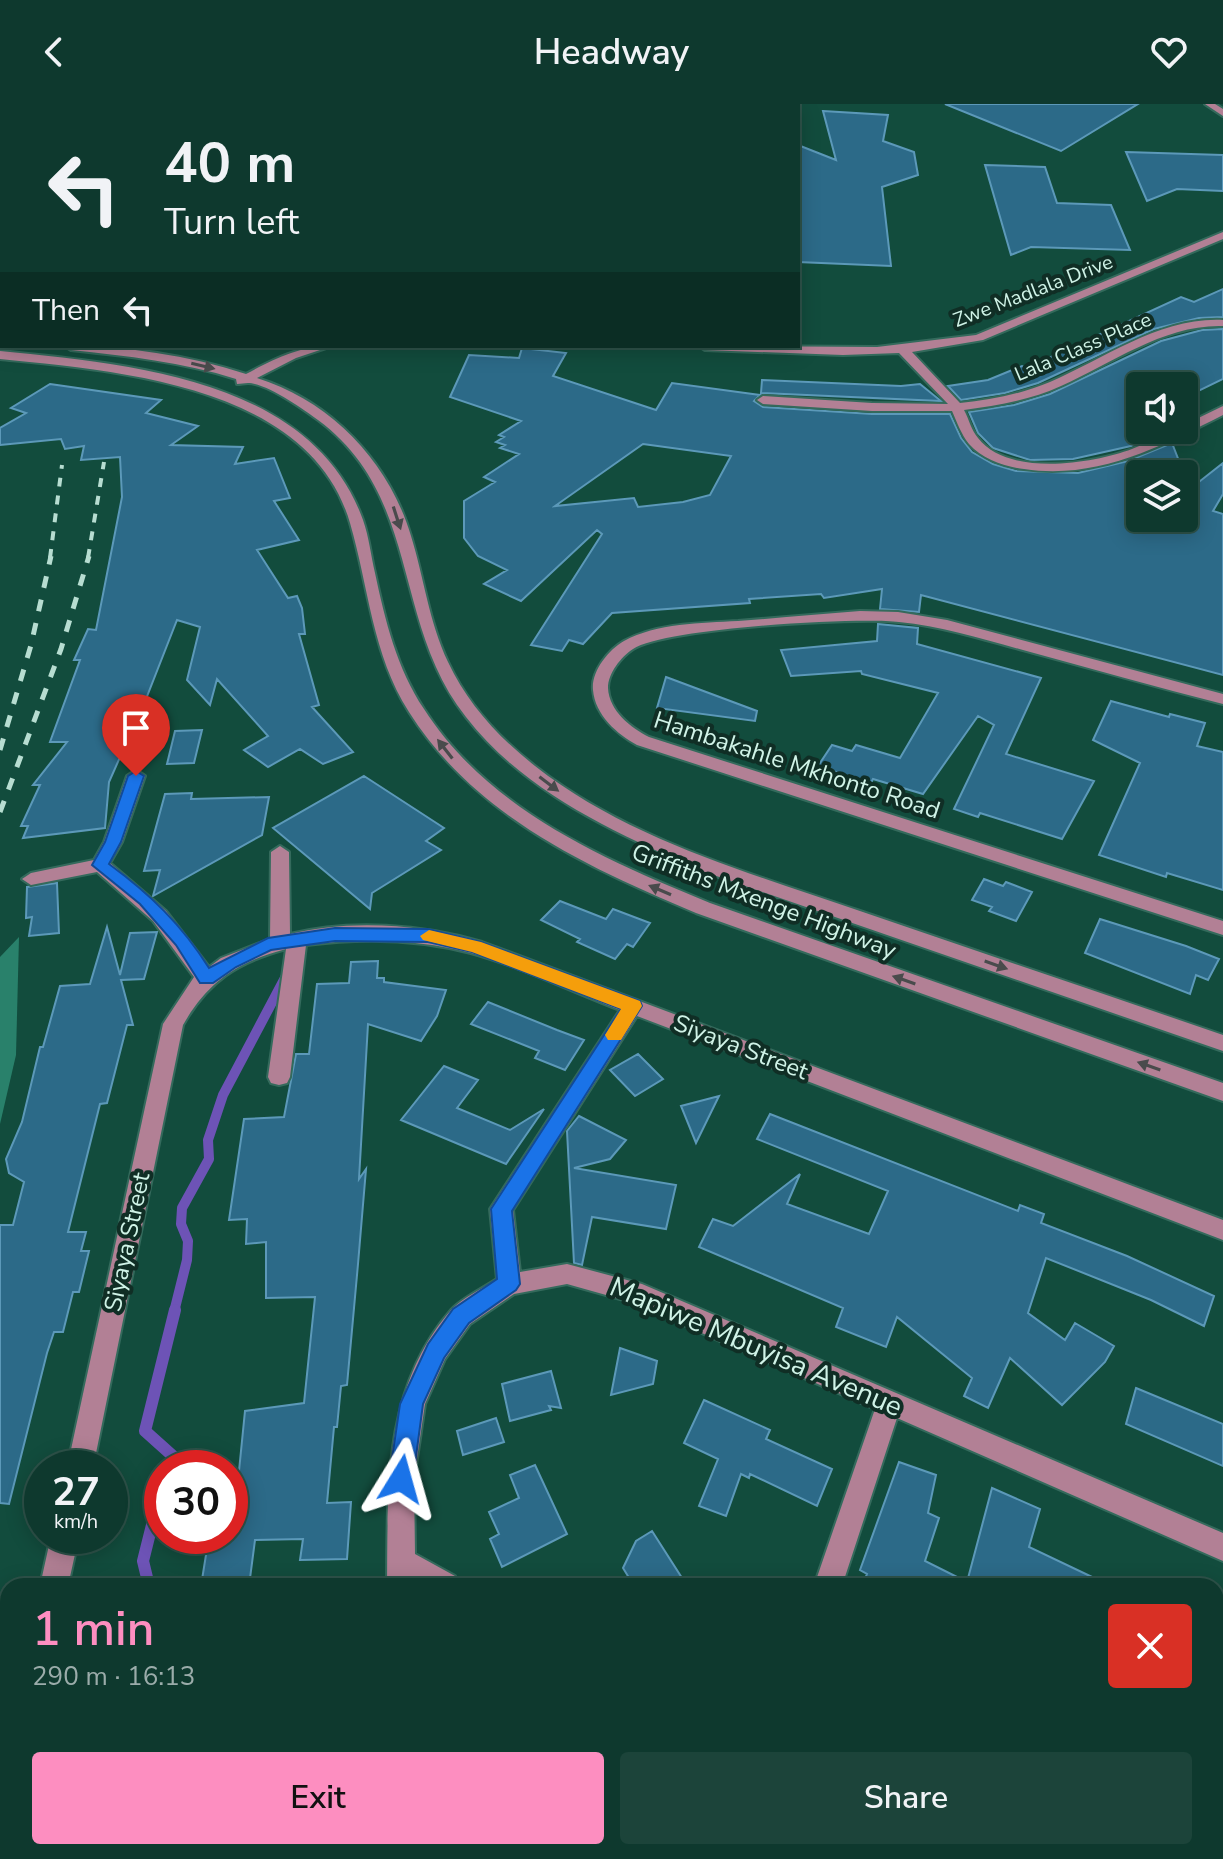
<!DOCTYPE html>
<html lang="en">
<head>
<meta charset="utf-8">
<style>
  :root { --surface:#0e392e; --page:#1c443a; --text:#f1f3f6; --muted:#9bacaa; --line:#2e534a; --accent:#fd8ec0 }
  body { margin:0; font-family:"Nunito Sans",sans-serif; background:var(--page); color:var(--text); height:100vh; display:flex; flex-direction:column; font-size:30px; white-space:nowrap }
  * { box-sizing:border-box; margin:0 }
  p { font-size:26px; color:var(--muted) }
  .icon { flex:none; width:44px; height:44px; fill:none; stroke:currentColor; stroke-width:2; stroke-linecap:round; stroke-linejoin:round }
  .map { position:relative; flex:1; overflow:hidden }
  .sheet { position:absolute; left:0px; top:1474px; width:1224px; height:282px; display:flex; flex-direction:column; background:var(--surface); border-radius:24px 24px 0 0; box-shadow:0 4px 20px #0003,0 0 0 2px var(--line) }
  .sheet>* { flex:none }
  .guide { position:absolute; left:0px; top:0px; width:800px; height:244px; box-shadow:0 4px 20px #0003,0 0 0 2px var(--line); background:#0e392e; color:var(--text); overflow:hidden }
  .fabs { position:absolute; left:1126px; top:268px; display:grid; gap:16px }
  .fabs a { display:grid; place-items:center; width:72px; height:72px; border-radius:8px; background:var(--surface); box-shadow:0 4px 20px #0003,0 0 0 2px var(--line); font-size:40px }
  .speed { position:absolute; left:24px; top:1346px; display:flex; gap:16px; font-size:40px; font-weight:700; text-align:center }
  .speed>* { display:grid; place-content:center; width:104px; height:104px; border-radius:50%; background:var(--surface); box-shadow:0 4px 20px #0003,0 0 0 2px var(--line); line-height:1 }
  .speed small { font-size:20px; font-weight:400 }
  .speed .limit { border:12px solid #d22; background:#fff; color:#111 }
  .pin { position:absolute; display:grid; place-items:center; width:68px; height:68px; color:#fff; margin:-82px -34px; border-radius:50% 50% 50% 0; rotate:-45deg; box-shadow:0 0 8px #0007 }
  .pin .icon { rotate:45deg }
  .me { position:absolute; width:88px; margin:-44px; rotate:8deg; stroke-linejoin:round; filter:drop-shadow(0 0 6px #0008) }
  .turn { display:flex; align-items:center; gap:28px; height:168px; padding:0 32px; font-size:36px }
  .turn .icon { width:104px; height:104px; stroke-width:2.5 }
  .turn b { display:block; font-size:56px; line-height:68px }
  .then { display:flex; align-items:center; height:76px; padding:0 32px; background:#0003; gap:16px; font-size:30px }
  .round { display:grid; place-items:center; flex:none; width:84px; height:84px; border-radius:8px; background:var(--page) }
  .overview { display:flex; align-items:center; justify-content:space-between; height:136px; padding:0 32px }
  h1 { font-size:48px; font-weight:600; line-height:60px; color:var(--accent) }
  .cta { display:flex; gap:16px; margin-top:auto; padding:16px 32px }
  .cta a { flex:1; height:92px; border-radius:8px; background:var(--accent); color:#111; font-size:32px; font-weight:600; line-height:92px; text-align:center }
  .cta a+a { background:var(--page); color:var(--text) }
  header { display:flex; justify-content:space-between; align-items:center; height:104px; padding:0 32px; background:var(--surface); font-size:36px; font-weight:600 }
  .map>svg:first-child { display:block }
  .forest { fill:#29816b }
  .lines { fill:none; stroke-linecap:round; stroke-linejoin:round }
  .stream-far1 { stroke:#6d53b6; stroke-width:10 }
  .stream { stroke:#6d53b6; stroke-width:12 }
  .building { fill:#2c6a88; stroke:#5c99b9; stroke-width:2; fill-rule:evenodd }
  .minor-casing { stroke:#346a5c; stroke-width:4 }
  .minor { fill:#b28095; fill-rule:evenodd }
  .rail-far1 { stroke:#b7ddd1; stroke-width:4; stroke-dasharray:9 9; stroke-linecap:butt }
  .rail { stroke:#b7ddd1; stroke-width:5; stroke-dasharray:12 12; stroke-linecap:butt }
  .oneway { fill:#494b4c }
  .route { fill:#1a73e8; stroke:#114b97; stroke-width:2 }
  .slow { fill:#f59e0b }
  .labels { text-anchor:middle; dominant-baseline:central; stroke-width:8; stroke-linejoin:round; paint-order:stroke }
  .far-street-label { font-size:20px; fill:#d0f3e7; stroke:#102e25 }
  .street-label { font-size:24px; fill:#d0f3e7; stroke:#102e25 }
  .near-street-label { font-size:28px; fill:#d0f3e7; stroke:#102e25 }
</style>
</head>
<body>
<header><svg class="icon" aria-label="back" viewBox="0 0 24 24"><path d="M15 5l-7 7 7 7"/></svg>Headway<svg class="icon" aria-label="heart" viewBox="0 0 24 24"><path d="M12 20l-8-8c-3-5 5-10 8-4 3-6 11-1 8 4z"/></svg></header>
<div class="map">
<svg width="1223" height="1755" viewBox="0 0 1223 1755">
  <rect width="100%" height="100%" fill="#124c3d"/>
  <path class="forest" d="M19,833L16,951L0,1020V853Z"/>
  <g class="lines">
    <path class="stream-far1" d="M174,1208L187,1156L188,1137L181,1120L182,1104L209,1055L208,1036L223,991L287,870"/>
    <path class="stream" d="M169,1364L174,1353L145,1327L175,1206
      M149,1482L143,1457L162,1381
      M254,1748L259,1755"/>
  </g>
  <path class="building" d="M945,0H1138L1061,47Z
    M823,7L888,11L883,37L914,48L918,71L882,83L891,162L798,158V41L836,56Z
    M1126,48L1223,51V87L1177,85L1147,97Z
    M985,61L1045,63L1057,99L1111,101L1130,146L1031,143L1011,151Z
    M1223,185V213L1199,214L1154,225L1038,279L1005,289L961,296L948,282L988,276L1022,262L1027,264L1181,193L1194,198Z
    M1223,225V275L1184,294V282H1140V326H1167L1131,342L1073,355L1030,356L993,344L978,329L969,308L1014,301L1050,290L1161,237L1202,226Z
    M522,244L566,249L553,272L656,306L672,279L760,291L754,297L763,303L872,310H950L961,334L972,348L993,360L1016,367L1078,369L1128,357L1172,339L1184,370H1140V414H1184V371L1190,385L1223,359V390L1213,407L1223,410V571L921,491L919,508L880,505L882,485L824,494L821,490L749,495L750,499L612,509L583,540L569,536L562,547L531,541L602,430L597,426L521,497L484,480L507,466L478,452L464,434V397L495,378L484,373L519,350L500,344L505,341L496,338L504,333L499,331L521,317L450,293L469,251L519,254ZM643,340L731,352L710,391L683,398L638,403L634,394L555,402Z
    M762,276L901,282L920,280L941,297L761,289Z
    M50,280L161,296L146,309L198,322L171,341L243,343L235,360L274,354L290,394L274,397L299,436L257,446L288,494L297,492L302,504L305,530H299L319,601L312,603L353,648L323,660L300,645L268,663L244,646L268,632L217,575L210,601L187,576L200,523L177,516L124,651H121L109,678L105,724L23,734L28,722H21L40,681H33L67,638H50L80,556H74L88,525L96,526L122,393L120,353L81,356L84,342L65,345L61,335L0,341V324L26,309L11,304Z
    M878,520L918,524L917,540L1041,574L1006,650L1094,677L1062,735L980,709L978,713L954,705L994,621L978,612L923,690L873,675L867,686L835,676L839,669L818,662L832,641L852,647L856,641L900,654L938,589L862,570L861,567L791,572L781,546L877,537Z
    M666,573L757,607L755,617L657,604Z
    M1111,597L1169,613L1170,610L1205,619L1197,642L1223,648V786L1167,769L1166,773L1099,751L1140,659L1093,636Z
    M202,626L194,659L167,660L175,627Z
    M364,672L444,724L426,737L441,746L372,789L370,805L273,724Z
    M192,689L191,695L269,693L262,731L153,792L160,766L144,767L165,690Z
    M984,775L1003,782L1006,778L1032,788L1016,817L989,807L992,803L972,796Z
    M57,779L59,829L29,832L32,813L26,814L27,783Z
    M560,797L606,815L613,805L650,819L633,843L627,840L615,855L577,838L580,835L541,816Z
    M1100,815L1186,842L1219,855L1208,876L1196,871L1190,890L1085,849Z
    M107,823L120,871L130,829L157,828L144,875L121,876L133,921H127L107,999L100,1000L68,1128H86L81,1147H89L79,1188H73L63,1228H54L47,1249L9,1400L0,1399V1121H13L24,1078L9,1069L6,1055L22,1018L40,943H43L60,882L90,880Z
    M378,857L377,874H384V878L446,886L437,912L421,937L368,920L359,1075L366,1065L358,1160L347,1281L341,1282L337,1323H334L327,1399L351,1398L347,1455L300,1456L303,1435L255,1436L249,1482H201L209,1432H230V1397H236L245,1307L304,1299L315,1193L266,1194V1138L246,1140L247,1115L229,1116L244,1015L284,1013L296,950H309L317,880L349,879L351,858Z
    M488,898L557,926L584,936L565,966L535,954L539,947L471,920Z
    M638,950L663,975L635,992L610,966Z
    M444,962L478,976L457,1004L510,1026L544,1005L506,1060L401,1016Z
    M719,992L696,1039L681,1002Z
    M770,1010L1018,1107L1020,1101L1044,1110L1041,1119L1127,1152L1214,1192L1204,1222L1151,1196L1046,1154L1028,1209L1065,1236L1075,1219L1114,1242L1105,1258L1062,1301L1010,1254L988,1304L964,1292L972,1274L897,1213L886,1243L836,1223L843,1204L699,1143L713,1115L733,1122L800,1070L787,1100L869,1130L888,1087L757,1035Z
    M579,1012L626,1036L610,1055L574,1064L676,1081L666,1125L592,1113L582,1161L574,1159L567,1027Z
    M620,1244L657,1257L653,1280L611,1291Z
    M551,1267L561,1304L549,1302L551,1306L510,1317L502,1280Z
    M1136,1284L1223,1320V1362L1126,1320Z
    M704,1296L770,1326L766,1335L832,1365L817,1402L750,1370L749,1374L741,1370L726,1412L699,1402L718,1355L684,1339Z
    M496,1314L504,1338L463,1351L457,1327Z
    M899,1358L936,1371L928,1409L939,1414L925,1457L967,1478L992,1384L1040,1405L1029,1443L1111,1482H862L867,1470L860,1466Z
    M535,1361L567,1430L502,1463L490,1435L499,1430L489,1408L519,1394L510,1371Z
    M652,1427L682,1474L669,1482H634L623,1464L636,1437Z"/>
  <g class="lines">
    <defs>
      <path id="minor" d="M477,0H524L476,2Z
        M1205,0H1215L1223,5V12Z
        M2,17V23L0,24V18Z
        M1223,128V135L983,236L912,248L960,299C991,296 1021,290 1050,278C1106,254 1160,213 1223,216V222C1165,220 1112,259 1061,282C1030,296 997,302 964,306C969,315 971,326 978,334C1008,373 1092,360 1132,345C1148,339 1167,326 1184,326V321L1223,302V311C1160,343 1097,376 1024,365C1005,363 982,355 969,340C961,330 957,318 952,307H872L763,300L757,296L763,292L872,299L948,300L899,249L843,251L705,246L699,242L877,243L976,231Z
        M0,231H2V239H0Z
        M65,242C126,242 187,251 246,270C274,255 299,242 332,242L296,254L257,274C331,297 389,358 411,432C424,474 429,518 448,558C467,599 499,634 535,662C628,735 747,768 857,806C979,848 1101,889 1223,931V947L702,767C616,729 525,689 466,613C391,518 422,393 318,316C303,305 266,279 248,279C244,279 241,280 237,280L236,275C183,258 127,252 71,246Z
        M0,247C128,260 312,274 363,416C369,433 371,452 375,469C385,516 397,565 424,605C489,706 603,755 710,799L1223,979V997L696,809C587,763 475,712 409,608C372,550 369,484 350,419C310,281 118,267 0,255Z
        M860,507L898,508L947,516L1223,590V600C1156,583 1090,564 1023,546C982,535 941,522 899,518C856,513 665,524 633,545C621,553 608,569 608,584C609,607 631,624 649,633L1223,817V831L637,641C617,630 595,611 593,586C591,568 608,546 624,537C657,519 701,519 738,517C779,514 819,510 860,507Z
        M136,666L145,672L122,738L110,759L166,807L209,863L221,854L270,835L271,748L280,742L289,748L290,830C349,815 423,820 482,838L1223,1116V1136L637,912L513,1106L520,1168L567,1160L642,1180L1223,1429V1457L897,1314L842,1482H814L875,1305L631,1198L567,1180L514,1190L470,1220L445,1255L425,1300L414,1375L415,1450L455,1472L459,1482H387C388,1387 383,1283 451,1206C462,1194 482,1185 497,1175L490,1105L620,906C571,887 521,863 471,849C418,835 360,834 306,841L290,973L287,979L279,981L271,979L268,973L286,845C238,858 208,877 183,921L93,1364H67L163,920L194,873L153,817L97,768L31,781L22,775L31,769L94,756L104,738L127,672Z
        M51,1432H79L68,1482H40Z
        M8,1674V1737L0,1740V1677Z
        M373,1748H405V1755H373Z
        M915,1748H956L959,1755H918Z"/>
    </defs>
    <use href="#minor" class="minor-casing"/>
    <use href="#minor" class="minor"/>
    <path class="rail-far1" d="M50,454L62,361
      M88,454L104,358"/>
    <path class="rail" d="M0,646L31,541L51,452
      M0,708L61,545L89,452"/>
  </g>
  <defs><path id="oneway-solid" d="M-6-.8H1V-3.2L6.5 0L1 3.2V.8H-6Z" transform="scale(2)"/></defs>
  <g class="oneway">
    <use href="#oneway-solid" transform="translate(203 262) rotate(13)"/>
    <use href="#oneway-solid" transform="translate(397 414) rotate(72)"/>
    <use href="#oneway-solid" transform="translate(445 645) rotate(-128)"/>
    <use href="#oneway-solid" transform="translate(549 680) rotate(37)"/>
    <use href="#oneway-solid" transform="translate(660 786) rotate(-157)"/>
    <use href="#oneway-solid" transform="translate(996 861) rotate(19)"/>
    <use href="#oneway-solid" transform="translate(904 876) rotate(-161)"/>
    <use href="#oneway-solid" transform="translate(1149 962) rotate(-161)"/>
  </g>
  <path class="route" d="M136,667L144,672L121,738L109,760C150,790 182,821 209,864L268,834L335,824L428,825L481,838L640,897L642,902L512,1107L520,1180L516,1186L469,1219L444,1254L423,1300L413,1375L409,1383L401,1387L393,1383L389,1375L400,1300L428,1240L453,1205L497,1175L491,1105L621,905L472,848L428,838L335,837L271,846L236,863L213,879H200L176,841L140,800L92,761L105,738L128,672Z"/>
  <path class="slow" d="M429,826L481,838L640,897L642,902L621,936H608L605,931L621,905L472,848L423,836L420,832Z"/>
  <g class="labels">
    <g class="far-street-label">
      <text transform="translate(1033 187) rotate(-21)">Zwe Madlala Drive</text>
      <text transform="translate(1083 243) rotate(-23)">Lala Class Place</text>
    </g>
    <g class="street-label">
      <text transform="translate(797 661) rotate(18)">Hambakahle Mkhonto Road</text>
      <text transform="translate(764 797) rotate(21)">Griffiths Mxenge Highway</text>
      <text transform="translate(741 943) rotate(21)">Siyaya Street</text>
      <text transform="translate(127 1138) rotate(-78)">Siyaya Street</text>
    </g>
    <g class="near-street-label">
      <text transform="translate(756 1243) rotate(23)">Mapiwe Mbuyisa Avenue</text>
    </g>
  </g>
</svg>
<div class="fabs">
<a><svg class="icon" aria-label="sound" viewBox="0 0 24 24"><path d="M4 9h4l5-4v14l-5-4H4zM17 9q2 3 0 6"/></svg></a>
<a><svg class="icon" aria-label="layers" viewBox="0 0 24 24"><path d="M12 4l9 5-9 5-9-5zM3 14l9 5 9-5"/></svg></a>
</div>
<div class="speed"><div>27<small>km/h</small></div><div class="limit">30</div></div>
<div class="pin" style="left:136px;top:672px;background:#d93025"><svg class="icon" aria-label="arrive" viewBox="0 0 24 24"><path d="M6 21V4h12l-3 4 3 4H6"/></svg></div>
<svg class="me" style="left:401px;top:1375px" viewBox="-20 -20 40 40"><path d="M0-17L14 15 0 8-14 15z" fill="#1a73e8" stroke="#fff" stroke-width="4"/></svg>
<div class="guide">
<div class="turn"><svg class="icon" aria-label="left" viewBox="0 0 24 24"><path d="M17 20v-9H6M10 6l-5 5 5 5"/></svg><div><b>40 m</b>Turn left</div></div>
<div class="then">Then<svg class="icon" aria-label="left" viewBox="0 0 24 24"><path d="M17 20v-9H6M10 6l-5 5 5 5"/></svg></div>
</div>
<section class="sheet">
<div class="overview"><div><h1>1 min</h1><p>290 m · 16:13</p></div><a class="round" style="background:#d93025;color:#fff"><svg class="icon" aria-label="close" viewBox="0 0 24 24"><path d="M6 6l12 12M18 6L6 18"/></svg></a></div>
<div class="cta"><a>Exit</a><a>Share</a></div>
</section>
</div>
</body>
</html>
